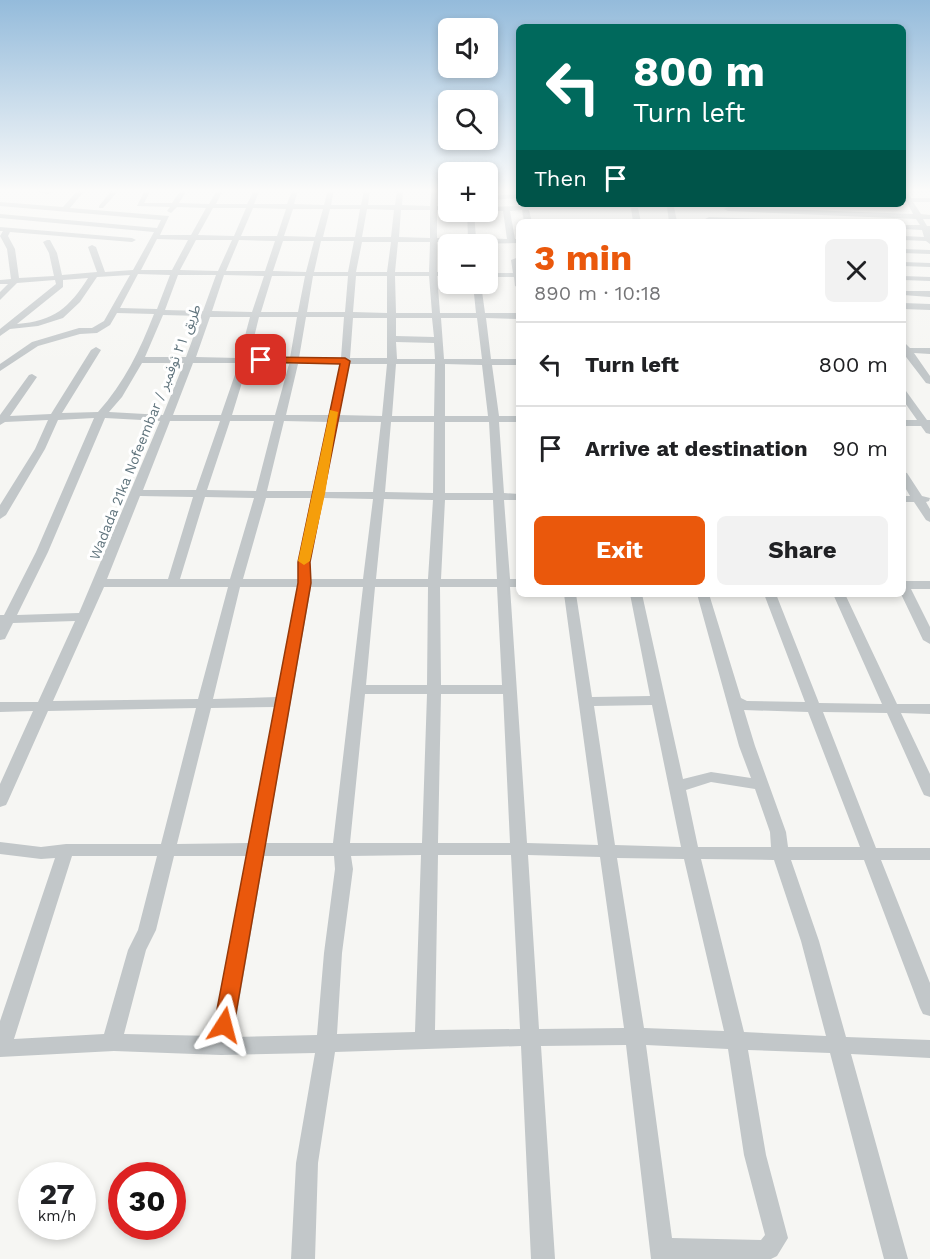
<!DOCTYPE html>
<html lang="en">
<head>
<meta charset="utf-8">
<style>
  :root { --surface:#fff; --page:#f2f2f2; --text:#202124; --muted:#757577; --line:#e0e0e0; --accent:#ea580c }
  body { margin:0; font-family:"Work Sans","Noto Sans Arabic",sans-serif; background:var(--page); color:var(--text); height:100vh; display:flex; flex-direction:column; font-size:22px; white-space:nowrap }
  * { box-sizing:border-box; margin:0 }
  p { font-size:20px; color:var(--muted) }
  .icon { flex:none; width:33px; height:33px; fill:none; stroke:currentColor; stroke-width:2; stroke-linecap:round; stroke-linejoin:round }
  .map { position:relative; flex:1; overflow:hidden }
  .sheet { position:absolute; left:516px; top:219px; width:390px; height:378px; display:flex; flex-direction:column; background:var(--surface); border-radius:9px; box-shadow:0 3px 9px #0003 }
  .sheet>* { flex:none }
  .banner { position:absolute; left:516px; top:24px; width:390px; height:183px; border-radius:9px; box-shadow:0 3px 9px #0003; background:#00695c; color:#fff; overflow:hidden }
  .fabs { position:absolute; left:438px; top:18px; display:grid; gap:12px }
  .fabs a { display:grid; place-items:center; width:60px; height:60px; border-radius:9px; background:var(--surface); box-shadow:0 3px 9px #0003; font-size:30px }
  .speed { position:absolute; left:18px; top:1162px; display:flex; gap:12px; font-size:30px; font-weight:700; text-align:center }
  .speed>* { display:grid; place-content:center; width:78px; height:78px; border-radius:50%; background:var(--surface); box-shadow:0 3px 9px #0003; line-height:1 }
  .speed small { font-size:15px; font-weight:400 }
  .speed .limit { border:9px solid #d22; background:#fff; color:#111 }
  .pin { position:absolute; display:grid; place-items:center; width:51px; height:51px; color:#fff; margin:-26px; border-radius:12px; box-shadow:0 3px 9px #0006 }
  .me { position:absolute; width:66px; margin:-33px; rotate:9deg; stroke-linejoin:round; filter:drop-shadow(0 0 4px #0008) }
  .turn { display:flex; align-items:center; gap:21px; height:126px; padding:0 18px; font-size:27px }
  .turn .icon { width:78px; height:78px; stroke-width:2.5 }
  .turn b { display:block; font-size:42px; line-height:51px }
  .then { display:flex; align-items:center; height:57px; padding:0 18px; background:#0003; gap:12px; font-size:22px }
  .round { display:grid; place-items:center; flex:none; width:63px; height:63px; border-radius:9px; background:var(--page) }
  .summary { display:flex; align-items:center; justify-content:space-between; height:102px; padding:0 18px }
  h1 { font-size:36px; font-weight:700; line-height:45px; color:var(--accent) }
  .button { display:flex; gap:12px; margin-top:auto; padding:12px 18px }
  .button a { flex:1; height:69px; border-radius:9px; background:var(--accent); color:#fff; font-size:24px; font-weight:700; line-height:69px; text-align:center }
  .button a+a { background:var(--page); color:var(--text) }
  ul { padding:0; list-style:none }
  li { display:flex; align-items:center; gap:18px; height:84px; padding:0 18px; border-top:2px solid var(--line) }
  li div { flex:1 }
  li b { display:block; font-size:22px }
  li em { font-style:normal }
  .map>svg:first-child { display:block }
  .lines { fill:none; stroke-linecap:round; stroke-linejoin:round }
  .minor { fill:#c2c7c9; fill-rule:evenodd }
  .route { fill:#ea580c; stroke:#983908; stroke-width:1.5 }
  .slow { fill:#f59e0b }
  .labels { text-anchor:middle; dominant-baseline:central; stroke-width:6; stroke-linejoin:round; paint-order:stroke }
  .far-street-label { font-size:14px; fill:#61757e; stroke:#fff }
</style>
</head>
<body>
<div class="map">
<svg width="930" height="1259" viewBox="0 0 930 1259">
  <rect width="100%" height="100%" fill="#f6f6f3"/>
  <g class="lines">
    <path class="minor" d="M0,190H4L0,193Z
      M31,190L51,192L48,194Z
      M78,190H85L70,208L169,216L160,235H191L206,208L177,207L171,213L167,211L170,207L137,206L145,190H151L144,203H172L181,190H187L179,203L209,204L217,190H223L216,204H247L254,190H260L254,204H287L292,190H298L294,204L324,205L328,190H334L331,205H361L364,190H370L368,205H395L397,190H403L402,205L430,206L431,192L435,190L437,192V206H448V210H437V238H468L467,212H474L476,238L507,239L503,211H488V207L521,206V204H527L528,206L709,204L706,206L674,207L677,222H669L667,207L638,208L641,222H633L631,208L529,210L532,222H524L522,210L510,211L515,239H519V243L469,244L468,243L437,242V272H448V276H437L440,313H476L473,284H481L485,313H519V319L486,318L491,359H519V365H492L499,416H519V422H499L504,493L519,494V500H504L510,579H519V587H510L527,843L598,845L564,594H576L592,697L650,696L630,594H642L683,779L711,772L751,778L739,746L697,594H709L741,698L747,701L805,702L764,594H776L819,703L882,704L833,594H845L897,704H930V714L901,713L930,774V797L924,795L922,791L887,713L823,712L876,848H930V860H881L930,983V1016L923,1014L920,1008L864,860H791L819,941L846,1037L930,1040V1058L851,1054L908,1259H884L830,1053L748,1050L766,1155L788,1238L777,1256L771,1259H651L626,1045L541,1046L555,1259H531L521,1046L335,1052L318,1163L315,1259H291L296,1163L315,1053L221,1055L114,1051L0,1057V1021L55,858L41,859L0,854V842L41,847L66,844H161L196,708L48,711L8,801L6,805L0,807V784L33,711L0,712V702H38L75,621L13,623L5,639L0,640V615H4L36,552L94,418L58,420L45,449L6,515L0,519V505L35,449L48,420L5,422L0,425V415L29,375L32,374L37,377L10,416L51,414L91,350L96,347L101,350L62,413L98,412C124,383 140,350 154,314L117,313L110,325L97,333L80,334L38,346L0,371V364L32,342L79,328H92L104,321L130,275L97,277L80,302L63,318L38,326L10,329L0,336V329L56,284L55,280L17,283L0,300V292L8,284H0V280L11,279L7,249L0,236L3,231H0V227L132,238L136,240L132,242L10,232L8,236L15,249L19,278L54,276L49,253L43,242L47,240H50L57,253L62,275L97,272L88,247L92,245L96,247L105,272L133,270L154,232L0,218V214L157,228L161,220L0,206V202L63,207ZM213,208H246L234,236L198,235ZM253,208L286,209L277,236H241ZM293,209H323L315,237L284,236ZM330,209H360L355,237H323ZM367,209L394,210L391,237H362ZM401,210H430V238L399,237ZM157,239L188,240L172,270H141ZM196,240H232L218,271L180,270ZM239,240L275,241L265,271H226ZM283,241H314L306,272L273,271ZM321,241H354L348,272H314ZM362,242H391L387,272H356ZM398,242H430L429,272H395ZM138,274L170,275L157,309L120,308ZM178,275H216L203,311L165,310ZM224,275L264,276L252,312L212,311ZM272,276H305L298,312H261ZM313,276H348L345,312H307ZM356,276H387V313L353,312ZM395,276H429L432,313H396ZM88,278C69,308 54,321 17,324L63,287V280ZM163,315L201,316L186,357H145ZM210,317H250L239,358L196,357ZM259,317H297L290,358H249ZM306,317H344L341,358H299ZM353,318H387V358H350ZM396,318H432L434,337L396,336ZM441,318H477L482,359H444ZM396,342L434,343L435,359H397ZM142,363H184L163,415L109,412L122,397ZM193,363H239L221,415H173ZM248,363L289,364L275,415H232ZM298,364H340L329,415H286ZM349,364H387L382,416L339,415ZM396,364H435L434,416H392ZM445,364L482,365L488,416H445ZM105,418L160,421L79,613L17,615L48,552ZM170,421H220L196,490H143ZM230,421H274L256,491L207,490ZM284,421L328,422L313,491H267ZM338,422H381L373,492H324ZM391,422H434L433,493L385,492ZM445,422H489L493,493H445ZM140,496L193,497L168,579H107ZM205,497L254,498L230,579H180ZM266,498H311L298,562V579H243ZM323,498L373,499L363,579H311L310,562ZM384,499L433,500L428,579H376ZM445,500H493L497,579H441ZM104,587H228L198,699L53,701ZM240,587H298L277,697L213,699ZM311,587H363L333,843H266ZM375,587H428L427,685H366ZM440,587H497L502,685H441ZM365,694H427L422,843H350ZM441,694H503L510,843H438ZM652,705L681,847L615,845L594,706ZM275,707L249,843L177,844L211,708ZM744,710L808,712L860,847H788L786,832L755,746ZM711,782L755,789L770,832L771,847H698L686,790ZM421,855L415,1032L337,1034L342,953L353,869L351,856ZM438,855H511L520,1029L435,1030ZM528,855L600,857L624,1028L539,1029ZM72,856H157L138,930L128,950L104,1034L14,1039ZM174,856H247L213,1036L124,1034L146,950L156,930ZM264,856H334L335,869L324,953L317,1035L233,1037ZM617,858L684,859L724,1031L644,1028ZM701,859L774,860L801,941L826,1036L744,1032ZM646,1045L728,1049L744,1155L765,1235L761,1240L672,1238Z
      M112,190H119L103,208H99V206Z
      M903,190H930V192H908L911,198H930V202H913L921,214L930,215V219H923L927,226H930V244L926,241L903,240V236L924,237L922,230L903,229V225H920L916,219L728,211L724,209L728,207L913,214L907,202H903Z
      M519,194V198L488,200V196Z
      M709,217L789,220L793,222L706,221L705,219Z
      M903,249L930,250V254L903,253Z
      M519,257V288L515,286L514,277H488V273H513L511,260Z
      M903,262L930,263V267L903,266Z
      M903,276L930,277V281L903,280Z
      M903,291H930V297L903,295Z
      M903,303L930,304V310L903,309Z
      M903,341L910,348H930V354L914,353L930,376V384L926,383L903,353Z
      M903,390L906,391L927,420H930V434L926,433L921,426H903V420H917L903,400Z
      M903,472L907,473L922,496L930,498L929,501L926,502L930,509V522L926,520L914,502H903V496H910L903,484Z
      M903,581H930V589H911L930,627V644L923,640L901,594H903Z"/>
  </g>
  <linearGradient id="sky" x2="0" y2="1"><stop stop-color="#94bbdb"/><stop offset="0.52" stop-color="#fbfbfa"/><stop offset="1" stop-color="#fbfbfa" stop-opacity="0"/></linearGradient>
  <rect width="930" height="366" fill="url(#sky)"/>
  <path class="route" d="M261,357L345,358L350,361L310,562L311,583L234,1025L231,1031L224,1034L217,1031L214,1025L298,583V562L340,364L258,362V358Z"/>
  <path class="slow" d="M330,410L338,412L325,494L310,561L304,565L298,561Z"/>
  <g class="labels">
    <g class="far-street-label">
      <text transform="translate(145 432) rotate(-68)">Wadada 21ka Nofeembar / طريق ٢١ نوفمبر</text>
    </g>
  </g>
</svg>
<div class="fabs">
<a><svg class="icon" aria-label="sound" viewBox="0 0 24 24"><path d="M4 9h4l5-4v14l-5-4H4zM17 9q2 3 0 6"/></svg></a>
<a><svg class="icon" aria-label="search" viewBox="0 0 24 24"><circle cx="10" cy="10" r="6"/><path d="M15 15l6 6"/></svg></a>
<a>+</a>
<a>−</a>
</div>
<div class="speed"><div>27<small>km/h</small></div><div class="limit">30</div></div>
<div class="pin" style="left:261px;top:360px;background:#d93025"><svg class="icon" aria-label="arrive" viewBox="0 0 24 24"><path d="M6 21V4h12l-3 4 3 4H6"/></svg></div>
<svg class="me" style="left:224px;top:1025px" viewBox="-20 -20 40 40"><path d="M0-17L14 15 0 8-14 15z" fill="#ea580c" stroke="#fff" stroke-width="4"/></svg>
<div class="banner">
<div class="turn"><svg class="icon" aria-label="left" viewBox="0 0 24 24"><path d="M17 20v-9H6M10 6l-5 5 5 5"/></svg><div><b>800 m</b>Turn left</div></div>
<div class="then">Then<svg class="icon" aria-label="arrive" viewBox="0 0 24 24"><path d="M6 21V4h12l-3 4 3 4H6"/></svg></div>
</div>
<section class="sheet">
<div class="summary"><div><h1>3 min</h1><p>890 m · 10:18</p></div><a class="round"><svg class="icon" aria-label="close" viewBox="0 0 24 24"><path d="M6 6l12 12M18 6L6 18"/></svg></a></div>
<ul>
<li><svg class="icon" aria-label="left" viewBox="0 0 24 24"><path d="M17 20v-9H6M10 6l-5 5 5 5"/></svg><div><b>Turn left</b></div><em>800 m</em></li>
<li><svg class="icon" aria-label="arrive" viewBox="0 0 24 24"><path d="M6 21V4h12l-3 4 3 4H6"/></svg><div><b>Arrive at destination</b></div><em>90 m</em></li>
</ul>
<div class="button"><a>Exit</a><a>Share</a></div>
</section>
</div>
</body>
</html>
